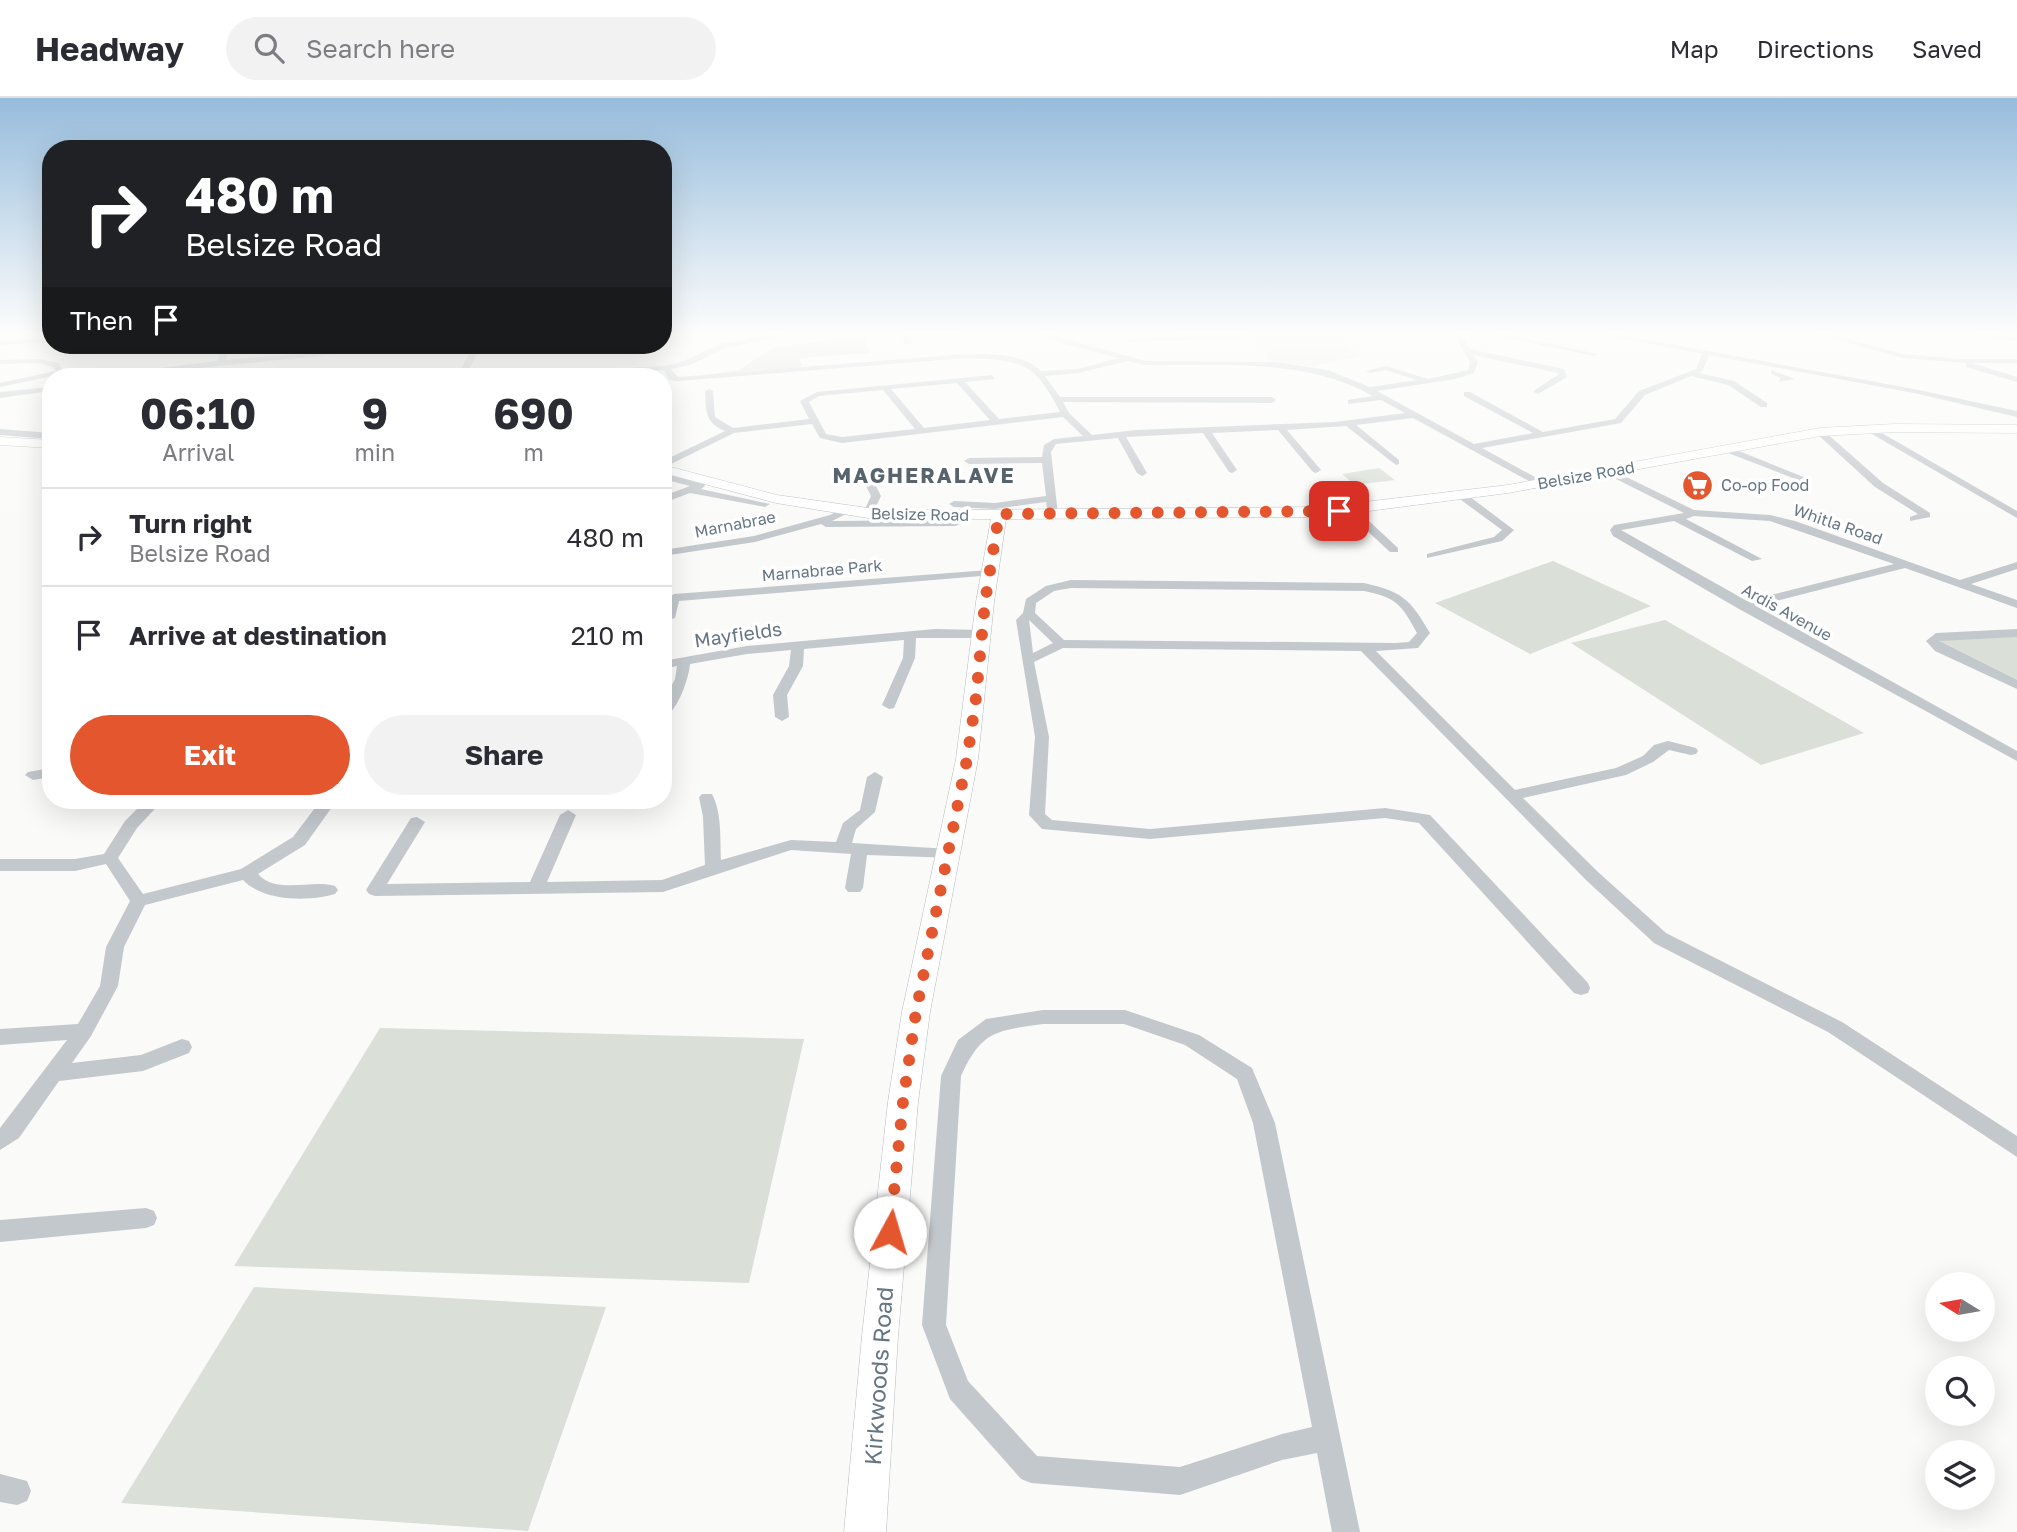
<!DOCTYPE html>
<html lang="en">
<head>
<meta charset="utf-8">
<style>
  :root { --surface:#fff; --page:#f2f2f3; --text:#2b2b33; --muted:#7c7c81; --line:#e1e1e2; --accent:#e4572e }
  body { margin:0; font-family:"Golos Text",sans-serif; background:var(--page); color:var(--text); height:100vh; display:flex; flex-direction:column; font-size:26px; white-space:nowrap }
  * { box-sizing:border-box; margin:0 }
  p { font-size:23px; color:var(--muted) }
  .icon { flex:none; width:38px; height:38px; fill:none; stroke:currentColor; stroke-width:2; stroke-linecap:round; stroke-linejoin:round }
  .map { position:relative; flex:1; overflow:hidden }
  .side { position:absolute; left:42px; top:270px; width:630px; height:441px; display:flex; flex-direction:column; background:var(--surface); border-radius:28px; box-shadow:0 7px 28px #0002 }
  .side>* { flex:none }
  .top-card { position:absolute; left:42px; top:42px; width:630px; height:214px; border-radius:28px; box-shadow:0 7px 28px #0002; background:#202124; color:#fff; overflow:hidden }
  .needle { width:46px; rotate:281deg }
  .buttons { position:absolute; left:1925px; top:1174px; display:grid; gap:14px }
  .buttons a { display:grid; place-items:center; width:70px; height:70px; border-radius:50%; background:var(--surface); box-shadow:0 7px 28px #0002; font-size:35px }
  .pin { position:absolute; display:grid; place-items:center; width:60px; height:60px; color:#fff; margin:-30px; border-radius:14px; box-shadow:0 4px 10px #0006 }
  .me { position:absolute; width:77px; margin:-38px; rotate:6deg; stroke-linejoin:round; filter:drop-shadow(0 0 5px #0008) }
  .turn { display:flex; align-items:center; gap:24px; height:147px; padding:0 28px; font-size:32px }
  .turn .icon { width:91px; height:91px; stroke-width:2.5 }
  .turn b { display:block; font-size:49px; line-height:60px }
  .then { display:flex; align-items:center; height:66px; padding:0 28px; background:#0003; gap:14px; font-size:26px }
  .eta { display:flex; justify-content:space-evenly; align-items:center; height:119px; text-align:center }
  .eta b { font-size:42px; font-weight:700; line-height:49px }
  .cta { display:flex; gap:14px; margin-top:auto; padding:14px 28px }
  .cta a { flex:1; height:80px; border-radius:42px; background:var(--accent); color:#fff; font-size:28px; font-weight:700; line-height:80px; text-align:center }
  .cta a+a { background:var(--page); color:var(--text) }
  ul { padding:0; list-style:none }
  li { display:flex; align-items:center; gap:21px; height:98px; padding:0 28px; border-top:2px solid var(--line) }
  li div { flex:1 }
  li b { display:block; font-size:26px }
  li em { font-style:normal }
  header { display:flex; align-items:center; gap:42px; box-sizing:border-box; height:98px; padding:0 35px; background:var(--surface); border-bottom:2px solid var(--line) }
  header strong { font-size:33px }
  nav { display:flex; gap:38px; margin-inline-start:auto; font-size:24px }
  .search { width:490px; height:63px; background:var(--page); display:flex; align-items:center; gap:18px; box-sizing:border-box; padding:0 24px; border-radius:38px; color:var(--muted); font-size:26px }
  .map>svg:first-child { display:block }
  .built { fill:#e8e9e9 }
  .green { fill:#dadfd7 }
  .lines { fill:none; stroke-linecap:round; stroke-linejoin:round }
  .secondary-casing { stroke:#b3babf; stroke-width:1 }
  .street { fill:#c3c8cc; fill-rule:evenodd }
  .secondary { fill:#fff; fill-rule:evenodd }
  .route { stroke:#e4572e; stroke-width:12; stroke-dasharray:0 21.6 }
  .labels { text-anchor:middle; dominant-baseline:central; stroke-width:7; stroke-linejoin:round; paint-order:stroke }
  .far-street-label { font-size:16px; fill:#657683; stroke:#fff }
  .far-poi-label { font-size:16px; fill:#657683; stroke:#fff; text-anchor:start }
  .street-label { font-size:19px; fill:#657683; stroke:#fff }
  .far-district-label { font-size:21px; font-weight:bold; letter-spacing:2px; fill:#57646e; stroke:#fff }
  .near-street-label { font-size:23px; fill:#657683; stroke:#fff }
</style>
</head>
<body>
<header>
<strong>Headway</strong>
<div class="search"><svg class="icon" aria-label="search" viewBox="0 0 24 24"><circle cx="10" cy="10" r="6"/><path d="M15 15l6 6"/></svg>Search here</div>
<nav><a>Map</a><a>Directions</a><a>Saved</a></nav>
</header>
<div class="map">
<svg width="2017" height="1434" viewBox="0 0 2017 1434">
  <rect width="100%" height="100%" fill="#fafaf8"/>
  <path class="built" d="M1250,234H1419L1409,240L1334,241L1362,258L1312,268L1269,263L1262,247Z"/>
  <path class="green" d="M864,237L870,255L799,260L802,269L699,278L739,272L773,250Z
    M1379,370L1395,382L1355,387L1342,376Z
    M1553,463L1651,508L1530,556L1435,505Z
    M1665,522L1864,635L1761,667L1571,545Z
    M2017,538V583L1944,548L1939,542Z
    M380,930L804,941L749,1185L234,1168Z
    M254,1189L606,1209L528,1433L121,1405Z"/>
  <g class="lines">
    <defs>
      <path id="secondary" d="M1895,326L2017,327V335L1895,334L1820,338L1508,395L1322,419L1006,421L994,504L978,661L930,914L918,1004L898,1238L886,1434H844L862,1238L888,1004L902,914L956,661L976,504L991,421L868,420L776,405L663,375V367L777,397L868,410L945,412L1322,409L1508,387L1820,330Z
        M0,339L51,342V350L0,347Z"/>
    </defs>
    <use href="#secondary" class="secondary-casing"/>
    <path class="street" d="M788,234H802L725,250L690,267L671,271L678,279L967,256C992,256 1022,255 1041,273L1078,271L1119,260L1050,242L1040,234H1048L1056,238L1145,263L1276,264L1328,272L1370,289L1417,282L1386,272L1370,275L1366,273L1386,268L1428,281L1468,272L1470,264L1455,239L1462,234H1470L1463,240L1470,251L1564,271L1567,279L1538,296L1534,294L1535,292L1559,276L1558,275L1473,257L1478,264L1474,275L1455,281L1377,293L1474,346L1533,335L1464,298V294H1470L1543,334L1615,321L1639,293L1696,271L1702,256L1590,234H1604L1914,291L2017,313V319L1914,295L1709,257L1703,272L1699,275L1734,283L1767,305V309H1761L1728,287L1691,278L1645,297L1621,325L1482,350L1544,384L1545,386L1540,389L1413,320L1356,327L1399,362V366L1396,367L1346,328L1287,332L1321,372L1316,375L1313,374L1278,332L1212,335L1237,372L1232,375L1229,374L1203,335L1126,339L1147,375L1142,378L1137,375L1118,340L1056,346L1051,354L1058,416L1053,419L1048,416L1046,404L995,411L954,409L949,406L954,403L995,405L1046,398L1042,365L969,366L964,363L969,360L1042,359L1044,347L1054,341L1083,338L1063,319L842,345L820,340L812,326L734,335L663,370V363L725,333C705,325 706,313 705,293L709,291L713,293L715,319L733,330L809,321L800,303L817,294L992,277L995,281L965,284L999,321L1060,314C1035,265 1023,262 967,260L678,283L669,282L664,272L509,278L513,276L666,268L684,263L720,246ZM1128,263L1145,267C1222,268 1304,259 1373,298L1348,302V306L1381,302L1405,315L1335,324L1136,332L1092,337L1069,315L1063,304L1272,305L1276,302L1272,299H1060L1045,278L1078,275ZM957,285L990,322L924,330L891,291ZM883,292L915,331L842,339L826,336L809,304L819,298Z
      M914,234H981L982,235L978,237L915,238L911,241L912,245L903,247L904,238Z
      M1183,234L1196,237L1239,236L1243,238L1239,240L1129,244L1125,242L1185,237Z
      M1480,234H1494L1598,256L1594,258Z
      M1810,234H1821L1903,256L1959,261H2017V265H1972L2017,279V284L1966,269V265L1903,260Z
      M1963,234L2017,239V243L1967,236Z
      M51,240V244L0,247V243Z
      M224,247H232L225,262L400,247H429L119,278H95L217,263Z
      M474,247H482L465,278H457Z
      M40,261L59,265L65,278L57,277L0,289V285L55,273L53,269L40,265L0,266V262Z
      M1771,272L1795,281L1778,284L1781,280L1771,276Z
      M268,274L271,278H249Z
      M51,289V293L0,300V294Z
      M1868,327L2017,413V420L1865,332L1864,330Z
      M0,331L51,335V341L0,337Z
      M1817,332H1823L1883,385L1930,415V419L1910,423V419L1918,416L1875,389L1817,336Z
      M1723,349H1729L1811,382L1803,384L1723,353Z
      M886,369L889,370V374L880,376L874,384L881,398L872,417H864L863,415L871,398L864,384L874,372Z
      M1604,371H1610L1694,412L1770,417L1795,423L1960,482L2017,464V471L1971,486L2017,502V510L1905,470L1756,508L2017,653V663L1739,511L1613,438L1610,432L1614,427L1684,415L1604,375ZM1694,418L1770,423L1894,466L1747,503L1621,432L1674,423L1752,463L1762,461L1686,421Z
      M663,375L704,386L705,388L701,391L770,406L765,409L690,395L663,405V398L690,388L663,381Z
      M1457,395H1465L1514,432L1502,443L1427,460V456L1494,439L1502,432L1457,399Z
      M844,410L849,413L848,415L832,423L956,422L961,425L956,428L826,429L821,426L755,444L663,458V452L754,438L830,417Z
      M1347,410H1355L1398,450V454H1390L1347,414Z
      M989,472L993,473V477L679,503L675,520L671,521L665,517L668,500L674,496Z
      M1071,482L1364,485C1403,494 1410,501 1430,535L1418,550L1376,553L1515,692L1616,670L1643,658L1654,647L1668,643L1696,650L1698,653L1696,656L1691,657L1669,652L1653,664L1626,677L1523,700L1598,774L1666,835L1842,924L2017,1038V1059L1828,934L1654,845L1586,782L1361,553L1063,550L1034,564L1049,639L1045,716L1052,722L1150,731L1385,710L1430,717L1588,885L1590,890L1588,895L1581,897L1574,895L1419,725L1385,720L1150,741L1042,731L1029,717L1035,639L1016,522L1023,515L1026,501L1046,488ZM1071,490L1364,493C1396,499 1402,507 1417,535L1409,544L1395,545L1064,542L1035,515L1036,505L1054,493ZM1029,522L1053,545L1033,555Z
      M935,531L982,532L988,536L982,540H916L915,560L894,610L889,611L882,607L903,560L904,542L804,551L803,568L787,597L789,619L782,623L775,619L773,597L789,568L791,552L747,556L690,566C689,580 677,615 663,620V603L675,581L677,568L663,571V563L747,548Z
      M2017,531V539L1939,543L2017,582V591L1935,553L1926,543L1936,535Z
      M51,670V679L33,682L25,677L28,674Z
      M875,674L883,679L875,714L856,731L852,745L949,751L957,756L955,760L867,757L863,790L860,794H848L845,790L851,756L791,752L663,794L375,798L369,796L366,792L411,720L417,719L425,724L387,786L530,784L560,717L568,712L576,717L547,784L662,782L705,767L703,719L699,699L702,696H712C722,715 720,741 721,762L791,742L836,744L843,725L860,712L867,679Z
      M146,702H163L137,730L118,760L143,796L241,771L293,739L321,702H337L305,747L258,776C277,797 311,781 335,788L338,792L335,796C308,804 263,803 243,782L145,807L124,849L118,888L91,938L72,965L141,957L182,941L189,943L192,949L189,955L143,973L59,983L19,1040L0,1052V1030L67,942L0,947V931L78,926L100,888L106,849L130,803L106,766L75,773H0V761H75L104,756L125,723Z
      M1043,912H1125L1199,937L1252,970L1275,1025L1360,1434H1332L1317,1355L1282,1362L1180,1397L1031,1385L1021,1381L950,1301L922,1227L941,978L958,942L986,921ZM1043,926H1124L1185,947L1237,981L1253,1025L1312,1329L1282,1336L1180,1369L1037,1358L968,1283L946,1227L961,978C982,932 996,933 1043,926Z
      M146,1110L154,1113L157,1120L154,1127L146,1130L0,1144V1122Z
      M0,1376L27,1383L31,1393L27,1403L17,1407L0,1404Z"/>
    <use href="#secondary" class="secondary"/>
  </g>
  <linearGradient id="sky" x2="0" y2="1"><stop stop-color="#96bcdc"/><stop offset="0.54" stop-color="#fdfdfc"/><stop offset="1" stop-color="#fdfdfc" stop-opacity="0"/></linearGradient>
  <rect width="2017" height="435" fill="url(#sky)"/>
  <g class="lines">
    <path class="route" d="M890,1134L903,1004L916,914L967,661L976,600L985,504L999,416L1339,413"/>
  </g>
  <defs>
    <symbol id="supermarket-disc" viewBox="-11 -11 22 22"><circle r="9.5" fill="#e4572e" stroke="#fff"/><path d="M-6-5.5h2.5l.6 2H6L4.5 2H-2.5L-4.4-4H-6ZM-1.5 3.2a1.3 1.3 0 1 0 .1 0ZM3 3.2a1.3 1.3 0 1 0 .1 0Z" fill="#fff"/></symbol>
  </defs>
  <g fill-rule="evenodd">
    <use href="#supermarket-disc" x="1680" y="370" width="35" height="35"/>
  </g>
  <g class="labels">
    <g class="far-street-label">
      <text transform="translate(1586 377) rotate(-10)">Belsize Road</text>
      <text transform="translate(920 416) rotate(1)">Belsize Road</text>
      <text transform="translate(735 426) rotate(-11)">Marnabrae</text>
      <text transform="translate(1838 426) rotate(19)">Whitla Road</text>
      <text transform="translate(822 472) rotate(-5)">Marnabrae Park</text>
      <text transform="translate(1787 514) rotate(29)">Ardis Avenue</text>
    </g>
    <g class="far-poi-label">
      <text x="1721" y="387">Co-op Food</text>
    </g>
    <g class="street-label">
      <text transform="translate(738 536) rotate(-8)">Mayfields</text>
    </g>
    <g class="far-district-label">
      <text x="924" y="377">MAGHERALAVE</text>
    </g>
    <g class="near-street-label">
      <text transform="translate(878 1278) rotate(-86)">Kirkwoods Road</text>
    </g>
  </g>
</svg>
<div class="buttons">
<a><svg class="needle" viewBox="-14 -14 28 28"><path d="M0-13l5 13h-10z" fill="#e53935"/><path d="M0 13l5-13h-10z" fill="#7c7c81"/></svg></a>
<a><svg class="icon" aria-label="search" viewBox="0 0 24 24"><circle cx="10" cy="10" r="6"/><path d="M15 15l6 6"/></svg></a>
<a><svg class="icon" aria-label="layers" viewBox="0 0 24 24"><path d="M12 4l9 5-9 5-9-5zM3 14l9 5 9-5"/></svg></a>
</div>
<div class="pin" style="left:1339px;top:413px;background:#d93025"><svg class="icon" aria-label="arrive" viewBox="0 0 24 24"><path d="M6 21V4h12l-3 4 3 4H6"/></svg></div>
<svg class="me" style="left:890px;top:1134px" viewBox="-20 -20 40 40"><circle r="19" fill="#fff"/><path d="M0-13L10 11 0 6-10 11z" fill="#e4572e"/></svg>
<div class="top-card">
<div class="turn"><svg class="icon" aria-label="right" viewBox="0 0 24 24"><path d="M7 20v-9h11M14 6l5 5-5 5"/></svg><div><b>480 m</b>Belsize Road</div></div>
<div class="then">Then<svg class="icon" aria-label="arrive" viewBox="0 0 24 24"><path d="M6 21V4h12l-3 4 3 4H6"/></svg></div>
</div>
<section class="side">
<div class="eta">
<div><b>06:10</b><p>Arrival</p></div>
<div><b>9</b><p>min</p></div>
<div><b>690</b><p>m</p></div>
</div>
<ul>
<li><svg class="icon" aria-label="right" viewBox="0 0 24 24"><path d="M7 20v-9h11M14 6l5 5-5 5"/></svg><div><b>Turn right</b><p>Belsize Road</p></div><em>480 m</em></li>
<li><svg class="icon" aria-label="arrive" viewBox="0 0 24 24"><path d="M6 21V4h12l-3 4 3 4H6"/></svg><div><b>Arrive at destination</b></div><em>210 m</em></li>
</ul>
<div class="cta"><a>Exit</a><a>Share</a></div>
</section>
</div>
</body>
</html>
